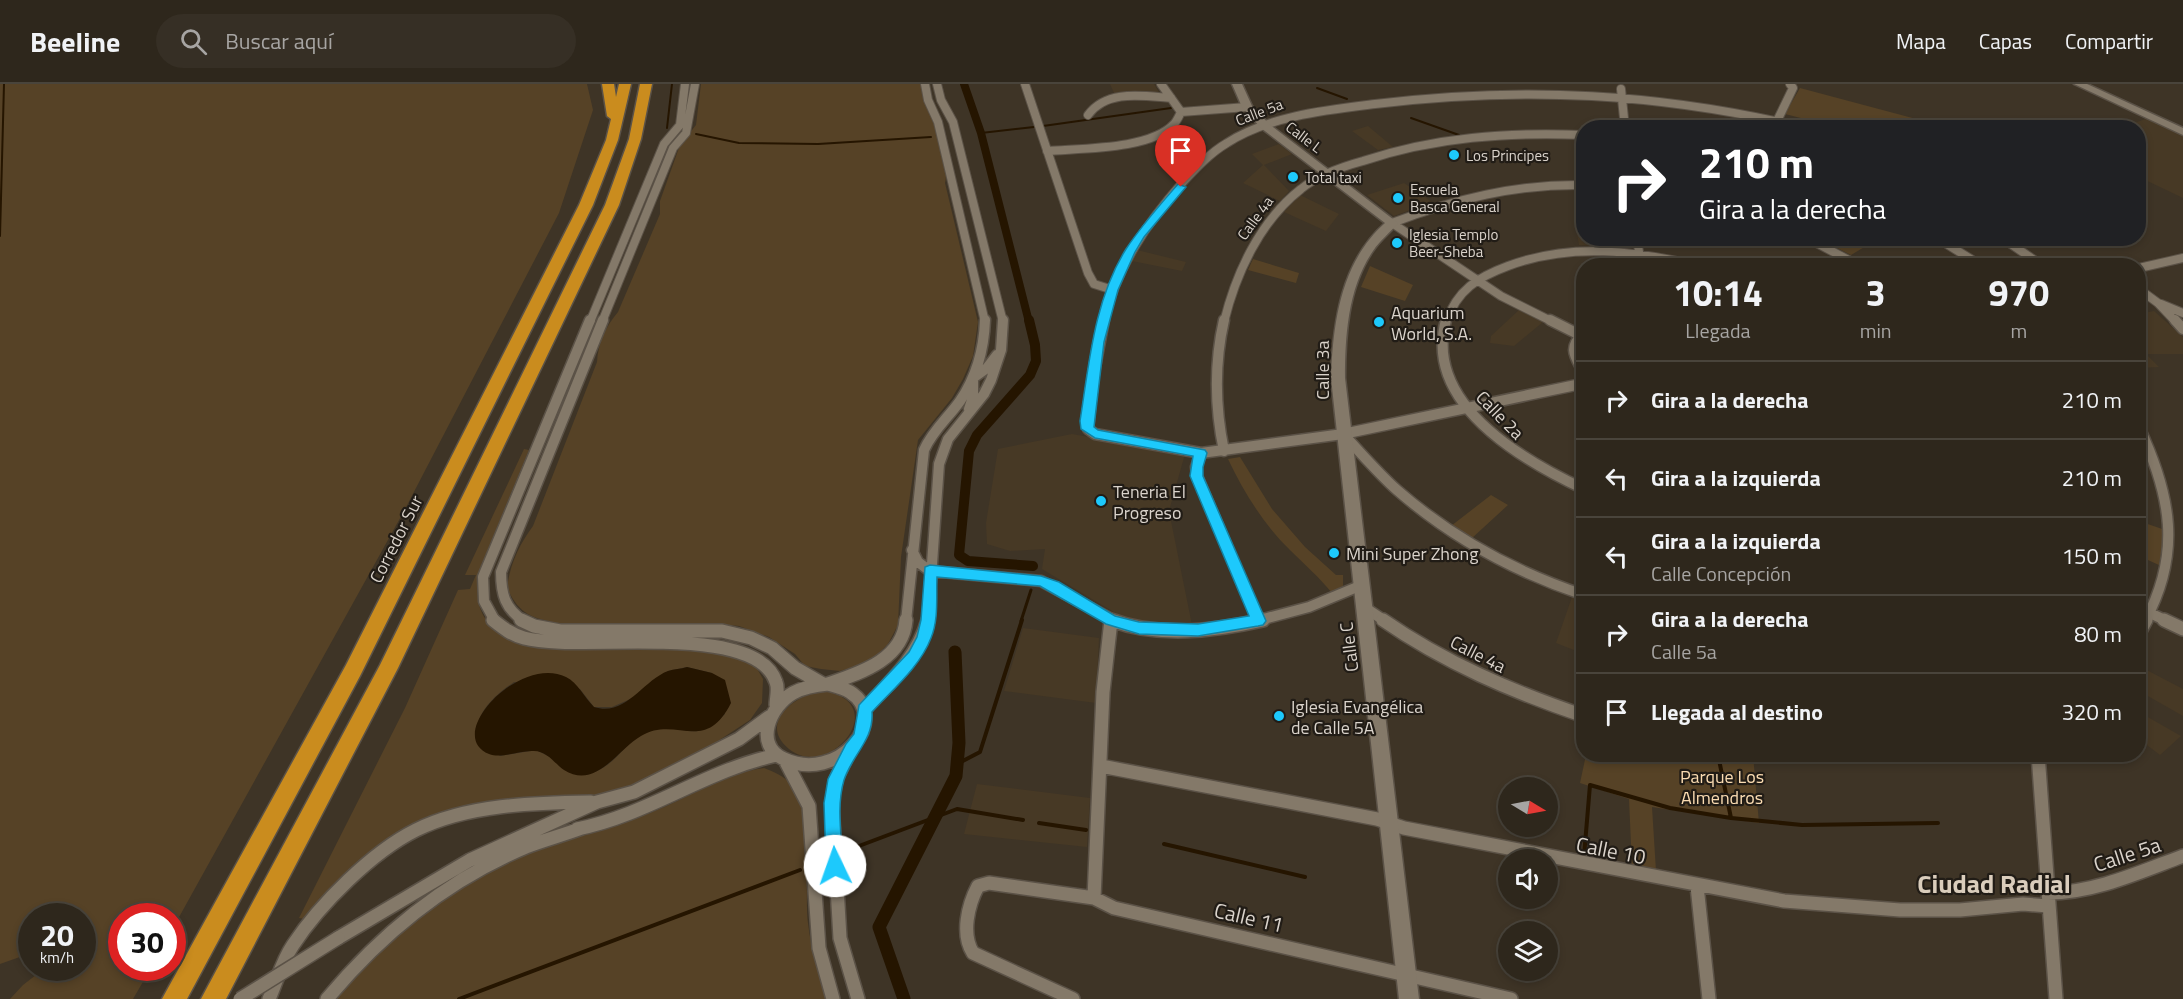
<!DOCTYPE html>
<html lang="es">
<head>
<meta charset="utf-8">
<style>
  :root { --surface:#2e271c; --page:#362f25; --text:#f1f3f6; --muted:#a7a5a3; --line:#49443b }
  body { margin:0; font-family:"Titillium Web",sans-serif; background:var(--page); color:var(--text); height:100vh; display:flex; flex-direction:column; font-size:22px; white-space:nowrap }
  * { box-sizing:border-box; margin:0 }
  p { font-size:20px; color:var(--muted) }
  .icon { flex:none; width:33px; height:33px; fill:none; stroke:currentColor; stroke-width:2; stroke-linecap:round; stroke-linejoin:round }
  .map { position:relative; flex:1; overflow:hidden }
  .details { position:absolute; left:1576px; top:174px; width:570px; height:504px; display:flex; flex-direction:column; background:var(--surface); border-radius:24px; box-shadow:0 3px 9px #0003,0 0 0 2px var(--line) }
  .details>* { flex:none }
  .banner { position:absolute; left:1576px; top:36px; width:570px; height:126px; border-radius:24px; box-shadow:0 3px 9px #0003,0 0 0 2px var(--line); background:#202124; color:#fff; overflow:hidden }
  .needle { width:39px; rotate:100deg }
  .fabs { position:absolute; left:1498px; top:693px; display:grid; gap:12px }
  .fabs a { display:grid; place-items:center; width:60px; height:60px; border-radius:50%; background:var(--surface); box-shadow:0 3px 9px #0003,0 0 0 2px var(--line); font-size:30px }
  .speed { position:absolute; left:18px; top:819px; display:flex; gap:12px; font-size:30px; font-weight:700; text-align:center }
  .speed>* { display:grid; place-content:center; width:78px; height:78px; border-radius:50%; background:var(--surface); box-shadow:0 3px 9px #0003,0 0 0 2px var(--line); line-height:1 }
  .speed small { font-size:15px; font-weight:400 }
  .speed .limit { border:9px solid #d22; background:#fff; color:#111 }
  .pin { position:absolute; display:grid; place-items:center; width:51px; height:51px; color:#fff; margin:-62px -26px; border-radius:50% 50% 50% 0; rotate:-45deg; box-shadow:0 0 6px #0007 }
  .pin .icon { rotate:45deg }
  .me { position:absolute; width:66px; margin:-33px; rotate:357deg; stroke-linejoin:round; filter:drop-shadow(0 0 4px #0008) }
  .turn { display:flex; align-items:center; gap:21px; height:126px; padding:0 24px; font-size:27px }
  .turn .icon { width:78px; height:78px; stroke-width:2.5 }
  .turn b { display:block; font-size:42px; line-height:51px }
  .eta { display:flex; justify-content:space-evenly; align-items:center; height:102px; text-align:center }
  .eta b { font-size:36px; font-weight:700; line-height:42px }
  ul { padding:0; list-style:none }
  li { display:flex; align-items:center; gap:18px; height:78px; padding:0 24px; border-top:2px solid var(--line) }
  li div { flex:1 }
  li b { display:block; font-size:22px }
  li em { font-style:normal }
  header { display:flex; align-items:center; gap:36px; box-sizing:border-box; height:84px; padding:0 30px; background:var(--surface); border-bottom:2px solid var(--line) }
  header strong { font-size:28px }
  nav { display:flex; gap:33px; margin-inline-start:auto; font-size:21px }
  .search { width:420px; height:54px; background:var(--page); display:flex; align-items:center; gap:15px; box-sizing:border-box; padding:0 21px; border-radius:33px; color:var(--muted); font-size:22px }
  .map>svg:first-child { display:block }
  .built { fill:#473925 }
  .green { fill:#564226; fill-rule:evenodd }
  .water { fill:#251500 }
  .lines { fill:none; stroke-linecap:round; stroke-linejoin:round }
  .stream-far2 { stroke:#251500; stroke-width:2 }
  .stream-far1 { stroke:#251500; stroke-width:3 }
  .stream { stroke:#251500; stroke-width:4 }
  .canal-far2 { stroke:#251500; stroke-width:8 }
  .canal-far1 { stroke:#251500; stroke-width:10 }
  .canal { stroke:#251500; stroke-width:13 }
  .street-far2-casing { stroke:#5b5247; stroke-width:10 }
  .street-far1-casing { stroke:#5b5247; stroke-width:13 }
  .street-casing { stroke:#5b5247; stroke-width:16 }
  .secondary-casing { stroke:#5b5247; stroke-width:3 }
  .highway-casing { stroke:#5b5247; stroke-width:3 }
  .street-far2 { stroke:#847969; stroke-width:8 }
  .street-far1 { stroke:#847969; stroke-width:10 }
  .street { stroke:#847969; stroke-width:13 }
  .secondary { fill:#847969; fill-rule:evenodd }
  .highway { fill:#ca8c1e; fill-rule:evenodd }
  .street-bridge-casing { stroke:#5b5247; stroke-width:16; stroke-linecap:butt }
  .street-bridge { stroke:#847969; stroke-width:13 }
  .route { fill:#1dc9fc; stroke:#1383a4; stroke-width:1.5 }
  .poi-dot { fill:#1dc9fc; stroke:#211c16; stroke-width:2 }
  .labels { text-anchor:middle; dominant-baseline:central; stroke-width:4.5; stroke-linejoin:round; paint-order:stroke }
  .far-street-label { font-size:15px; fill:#dad3cb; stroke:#211c16 }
  .far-poi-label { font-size:15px; fill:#dad3cb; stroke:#211c16; text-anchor:start }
  .poi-label { font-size:18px; fill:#dad3cb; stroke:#211c16; text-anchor:start }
  .street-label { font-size:18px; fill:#dad3cb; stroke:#211c16 }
  .park-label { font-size:18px; fill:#fbdcb2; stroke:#211c16 }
  .near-street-label { font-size:21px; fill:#dad3cb; stroke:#211c16 }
  .near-quarter-label { font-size:26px; font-weight:bold; fill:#dacdbc; stroke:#211c16 }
</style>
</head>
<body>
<header>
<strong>Beeline</strong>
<div class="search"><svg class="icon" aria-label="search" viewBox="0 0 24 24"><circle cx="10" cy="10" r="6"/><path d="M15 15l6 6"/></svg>Buscar aquí</div>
<nav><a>Mapa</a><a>Capas</a><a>Compartir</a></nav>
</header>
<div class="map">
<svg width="2183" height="915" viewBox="0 0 2183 915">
  <rect width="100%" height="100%" fill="#3e3426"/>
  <path class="built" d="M1110,0H1154L1160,10L1114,9Z
    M2148,34L2183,51V114L2139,93V44H2063L2129,41Z
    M1368,42L1393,63L1378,66L1352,47Z
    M1279,60L1292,70L1264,81L1289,107L1280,117L1243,99L1263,81L1252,70Z
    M1404,99L1432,118L1394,132L1367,111Z
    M1300,111L1339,130L1326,147L1284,128Z
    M1576,143L1584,144V154L1630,155L1631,164L1579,161Z
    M1137,166L1186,178L1182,187L1132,177Z
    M1519,226L1543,238L1514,262L1490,259L1491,252Z
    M2154,227L2183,253V270H2146L2159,283L2139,284V230Z
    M1072,350L1185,370L1169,427L1192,541L1142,539L1122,533L1042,485L1045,465L1010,467L987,460L986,439L998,365Z
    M1572,513L1584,517V570L1556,559Z
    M1023,544L1099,554L1096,619L1004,607Z
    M2139,582L2183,605V632L2139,607Z
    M2139,628L2181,652L2160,671L2139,655Z
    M977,700L1090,714L1087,763L964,750Z"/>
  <path class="green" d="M0,0H587L593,26L559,129L404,427L173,844L172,832H122V884H151L133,915H10L23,901L45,884H82L83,854L85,852H83L82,832H32L31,869L0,880Z
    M701,0H922C930,23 951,76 945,99L978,238L973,272L963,295L952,314L918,356L901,473L898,541L888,560L878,570L858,582L840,587L821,585L805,582L795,570L769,553L739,542L719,540L557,539C531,534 519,530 507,504C510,480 519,461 533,442L597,278C598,259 606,242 618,228L660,130V117L680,61L696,41Z
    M1800,4L1920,36L1916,43H1836L1785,30Z
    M1873,154L1876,156L1851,171L1833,162L1845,155Z
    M1253,175L1299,189L1296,199L1248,186Z
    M1370,182L1413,201L1405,217L1361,203Z
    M524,365L529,366L481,482C469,531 489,549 534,563L721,565L755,581L763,595L762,619L750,636L698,670L639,700L596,711L525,716L434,732L305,835L299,834L405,624L458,506L470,505L476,491H465ZM687,583L712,589L725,630C693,663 685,637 651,646C634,651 624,667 611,678C603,685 595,688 586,691L536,666L500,672L477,656C474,629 494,612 514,598L580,605L594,623H612L635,613L668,587Z
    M1240,373L1272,425L1305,463L1336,491H1343V502L1332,509C1319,493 1305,481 1290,466C1264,441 1243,407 1228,375Z
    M1491,411L1508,421L1471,455L1451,442Z
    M2139,437L2165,446L2159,481L2139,472Z
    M823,607C894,618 830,698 789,665C757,639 796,610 823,607Z
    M1586,671H1753L1759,739L1652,723L1656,787L1632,782L1629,715L1580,699Z
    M764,684C774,688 784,692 791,700C814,723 804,807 808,839C811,865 818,890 826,915H334C383,855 448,802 521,772C563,755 607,745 650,729C689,714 722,690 764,684Z"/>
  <path class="water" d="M687,583L712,589L725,596L731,619C705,671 676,631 641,652C617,666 596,706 564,686C554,679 547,667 534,667C520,666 502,675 489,670C443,651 520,570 566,593C578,599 584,613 594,623C626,633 642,597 668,587C674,585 681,585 687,583Z"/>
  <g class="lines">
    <path class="stream-far2" d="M1317,4L1347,15
      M1411,34L1459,51
      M1043,42L1171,24
      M667,44L672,0
      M981,49L1034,43
      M696,50L739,59L818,60L931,53
      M0,152L4,0"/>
    <path class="stream-far1" d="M1021,537L1031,506"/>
    <path class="stream" d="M957,680L980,668L1022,536
      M1731,734L1802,741L1938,739
      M1039,739L1086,746
      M1164,760L1305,793
      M851,765L957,725L1023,736
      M1584,772L1590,701L1670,724L1731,734L1718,671
      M459,915L800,786"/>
    <path class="canal-far2" d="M964,0L981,49L1029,238"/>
    <path class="canal-far1" d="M1029,236L1035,261L1036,277L1030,291L977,351L969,367L959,471L968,477L1033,482"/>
    <path class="canal" d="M904,915L879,843L956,692L959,659L955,568"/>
    <defs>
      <path id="street-far2" d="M925,0L928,16L938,38L985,238
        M937,0L941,16L953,38L1003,238
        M1025,0L1088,189L1094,200L1113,206
        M1161,0L1181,28
        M1621,5L1625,44
        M1181,28L1247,23
        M1088,31C1107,5 1143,12 1171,14
        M1778,35L1793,4L1790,0
        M1047,67C1080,64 1150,66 1174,40C1177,37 1179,32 1181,28
        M1392,139L1501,212L1553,238
        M1392,139C1455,115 1516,100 1584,101
        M1637,154L1641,182
        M1807,154L1860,182
        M1937,154L1982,182
        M2002,154L2043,182
        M2139,184L2183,174
        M2139,205L2158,219L2176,238
        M2161,220L2183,229
        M590,238L664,60L680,41L685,0
        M602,238L673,64L686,49L695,0
        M1104,238C1117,183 1146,140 1183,98C1196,84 1210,69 1227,59C1269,32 1326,26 1375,20C1524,2 1660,9 1806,44
        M1224,238C1236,189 1260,137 1301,105C1318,91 1341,83 1363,77C1435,53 1508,48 1584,51
        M1446,238C1457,206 1478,193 1508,182C1572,158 1636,167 1700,182"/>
      <path id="street-far1" d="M1104,236L1093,294L1088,345L1095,350L1201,369L1343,350L1576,301L1584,297
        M1446,236C1423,320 1522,376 1584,405
        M1550,236L1580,251
        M2175,236L2183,245
        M1584,249C1567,264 1575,272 1584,289
        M969,325L973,313V294L987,284L997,271
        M2139,343C2171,411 2182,469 2145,537
        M1343,350C1361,369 1378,389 1397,406C1452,454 1515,488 1584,511
        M1224,367C1215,324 1214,280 1224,236
        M1201,369L1196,383L1197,392L1258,536
        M912,466L918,478L930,487L1041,497L1115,537
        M1364,523L1385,537
        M2139,524L2167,537
        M495,537L484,517L483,493L590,236
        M524,537C505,525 501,510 501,488L603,236
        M906,537L924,366C933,346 948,334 960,317C977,292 984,265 985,236
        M928,537L939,380L948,355L984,310L991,296L1001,266L1003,236
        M1256,537L1309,523L1362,501"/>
      <path id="street" d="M493,536C503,544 512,551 524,554C579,569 756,536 776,598C779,605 776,614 776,621
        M521,536L534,542L560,547H722L751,554L772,564L795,584L821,599
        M1111,536C1159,554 1214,547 1263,536
        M1383,536C1445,579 1513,608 1584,632
        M2164,536L2183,545
        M2139,549L2146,536
        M828,600C860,589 903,576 906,536
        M828,600C835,602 844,604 850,608C892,635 838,700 784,675C753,661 770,622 793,609C804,603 816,601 828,600Z
        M864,626C890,598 917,574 928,536
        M850,667L836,695L832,719L840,854L858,915
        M1814,670H1877
        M2038,670L2056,915
        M786,678L809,722L819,864L833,915
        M1101,682L1377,735L1404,744L1784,817L1900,826H1960L2023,820L2048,822
        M577,745C648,731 706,686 777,671
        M1697,802L1709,915
        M2048,809C2094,809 2140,788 2183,772
        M1094,814L1103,608L1111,536
        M338,854L470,776L597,718L634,708L739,655L769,633
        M269,915C277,897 282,877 293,861C320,820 372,768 416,746C468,720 534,719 591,718
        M327,915C381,850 447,796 526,763C544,756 563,751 582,744
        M1073,915L973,869C961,850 968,821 978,802L989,799L1094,814L1114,824L1511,915"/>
      <path id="secondary" d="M1232,0H1242L1252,22L1269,40L1398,139C1390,149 1380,156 1373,167C1348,203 1345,252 1345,294L1419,915H1399L1331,294C1333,238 1341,178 1385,139L1261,44L1242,23Z
        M2074,0H2087L2183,44V51Z"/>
      <path id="highway" d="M602,0H614L616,13L619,0H631L618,56L593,121L360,592L187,915H162L346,581L579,121L606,56L611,35L607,32Z
        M640,0H652L641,55L619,121L398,584L226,915H201L380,581L605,121L629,55Z"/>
    </defs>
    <use href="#street-far2" class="street-far2-casing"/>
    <use href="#street-far1" class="street-far1-casing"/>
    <use href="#street" class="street-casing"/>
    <use href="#secondary" class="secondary-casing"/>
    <use href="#highway" class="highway-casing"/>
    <use href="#street-far2" class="street-far2"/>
    <use href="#street-far1" class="street-far1"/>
    <use href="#street" class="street"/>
    <use href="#secondary" class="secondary"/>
    <use href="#highway" class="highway"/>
    <defs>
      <path id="street-bridge" d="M240,915L338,854"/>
    </defs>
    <use href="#street-bridge" class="street-bridge-casing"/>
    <use href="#street-bridge" class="street-bridge"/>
  </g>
  <path class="route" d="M1178,100L1186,103L1144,153L1135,168L1118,206L1104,258L1094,343L1098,346L1205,366L1207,369L1203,383V392L1266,537L1263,541L1258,542L1198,552L1139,550L1106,540L1040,502L937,493C936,512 939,535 931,554C920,583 892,606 872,628C874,656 852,671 844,696C836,723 842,754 843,782L841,787L835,789L829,787L826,782L824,719L828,695L846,660L854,650L859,621L909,568L917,553L921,536L925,483L930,481L1041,492L1059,498L1115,532L1139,538L1198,540L1249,532L1190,392L1193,372L1095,354L1081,345L1080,337C1089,280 1094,216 1126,165C1141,142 1160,121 1178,100Z"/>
  <g class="poi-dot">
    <circle cx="1454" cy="71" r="6"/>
    <circle cx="1293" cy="93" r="6"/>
    <circle cx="1398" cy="114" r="6"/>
    <circle cx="1397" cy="159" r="6"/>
    <circle cx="1379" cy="238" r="6"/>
    <circle cx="1101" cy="417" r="6"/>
    <circle cx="1334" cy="469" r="6"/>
    <circle cx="1279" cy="632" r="6"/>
  </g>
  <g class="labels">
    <g class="far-street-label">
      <text transform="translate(1259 28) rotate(-21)">Calle 5a</text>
      <text transform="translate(1304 53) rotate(37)">Calle L</text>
      <text transform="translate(1255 134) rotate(-54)">Calle 4a</text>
    </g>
    <g class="far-poi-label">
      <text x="1466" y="71">Los Principes</text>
      <text x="1305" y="93">Total taxi</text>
      <text x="1410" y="105">Escuela<tspan x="1410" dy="17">Basca General</tspan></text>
      <text x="1409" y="150">Iglesia Templo<tspan x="1409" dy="17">Beer-Sheba</tspan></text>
    </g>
    <g class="poi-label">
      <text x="1391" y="228">Aquarium<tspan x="1391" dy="21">World, S.A.</tspan></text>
      <text x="1113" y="407">Teneria El<tspan x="1113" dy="21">Progreso</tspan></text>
      <text x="1346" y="469">Mini Super Zhong</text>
      <text x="1291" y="622">Iglesia Evangélica<tspan x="1291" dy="21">de Calle 5A</tspan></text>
    </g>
    <g class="street-label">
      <text transform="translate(1322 286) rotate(-90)">Calle 3a</text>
      <text transform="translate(1500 331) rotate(46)">Calle 2a</text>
      <text transform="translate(396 455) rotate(-63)">Corredor Sur</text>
      <text transform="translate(1349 563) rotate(-97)">Calle C</text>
      <text transform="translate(1478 570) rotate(27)">Calle 4a</text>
    </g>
    <g class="park-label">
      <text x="1722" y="692">Parque Los<tspan x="1722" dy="21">Almendros</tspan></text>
    </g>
    <g class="near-street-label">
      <text transform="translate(1611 766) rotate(11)">Calle 10</text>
      <text transform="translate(2127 770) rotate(-18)">Calle 5a</text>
      <text transform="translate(1249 833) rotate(13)">Calle 11</text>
    </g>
    <g class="near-quarter-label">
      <text x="1994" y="799">Ciudad Radial</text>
    </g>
  </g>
</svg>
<div class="fabs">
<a><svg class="needle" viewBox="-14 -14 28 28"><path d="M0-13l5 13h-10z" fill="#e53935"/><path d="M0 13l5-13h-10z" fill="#a7a5a3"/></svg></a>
<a><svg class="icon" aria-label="sound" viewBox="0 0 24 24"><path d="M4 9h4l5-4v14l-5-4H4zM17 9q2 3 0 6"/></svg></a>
<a><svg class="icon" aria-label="layers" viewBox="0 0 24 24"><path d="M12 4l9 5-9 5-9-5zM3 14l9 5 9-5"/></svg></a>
</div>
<div class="speed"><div>20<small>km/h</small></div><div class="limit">30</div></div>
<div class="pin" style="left:1181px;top:103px;background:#d93025"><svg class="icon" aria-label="arrive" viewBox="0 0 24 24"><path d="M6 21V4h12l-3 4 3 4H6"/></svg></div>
<svg class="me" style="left:835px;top:782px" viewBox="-20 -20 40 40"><circle r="19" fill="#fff"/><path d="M0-13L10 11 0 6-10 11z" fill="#1dc9fc"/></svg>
<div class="banner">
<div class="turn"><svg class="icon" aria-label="right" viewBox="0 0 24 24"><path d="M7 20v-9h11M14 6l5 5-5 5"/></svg><div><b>210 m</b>Gira a la derecha</div></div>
</div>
<section class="details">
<div class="eta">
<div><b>10:14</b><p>Llegada</p></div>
<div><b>3</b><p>min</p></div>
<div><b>970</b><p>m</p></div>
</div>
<ul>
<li><svg class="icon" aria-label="right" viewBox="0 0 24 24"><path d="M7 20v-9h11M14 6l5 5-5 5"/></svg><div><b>Gira a la derecha</b></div><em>210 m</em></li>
<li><svg class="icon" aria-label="left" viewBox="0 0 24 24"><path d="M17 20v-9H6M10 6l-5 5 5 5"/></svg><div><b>Gira a la izquierda</b></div><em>210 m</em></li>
<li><svg class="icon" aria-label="left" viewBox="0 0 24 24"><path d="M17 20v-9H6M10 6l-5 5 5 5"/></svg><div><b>Gira a la izquierda</b><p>Calle Concepción</p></div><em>150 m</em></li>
<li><svg class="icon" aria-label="right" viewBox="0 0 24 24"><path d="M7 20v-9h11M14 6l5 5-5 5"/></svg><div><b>Gira a la derecha</b><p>Calle 5a</p></div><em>80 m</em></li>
<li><svg class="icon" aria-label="arrive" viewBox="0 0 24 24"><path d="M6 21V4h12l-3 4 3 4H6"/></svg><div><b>Llegada al destino</b></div><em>320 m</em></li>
</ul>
</section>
</div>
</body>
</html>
